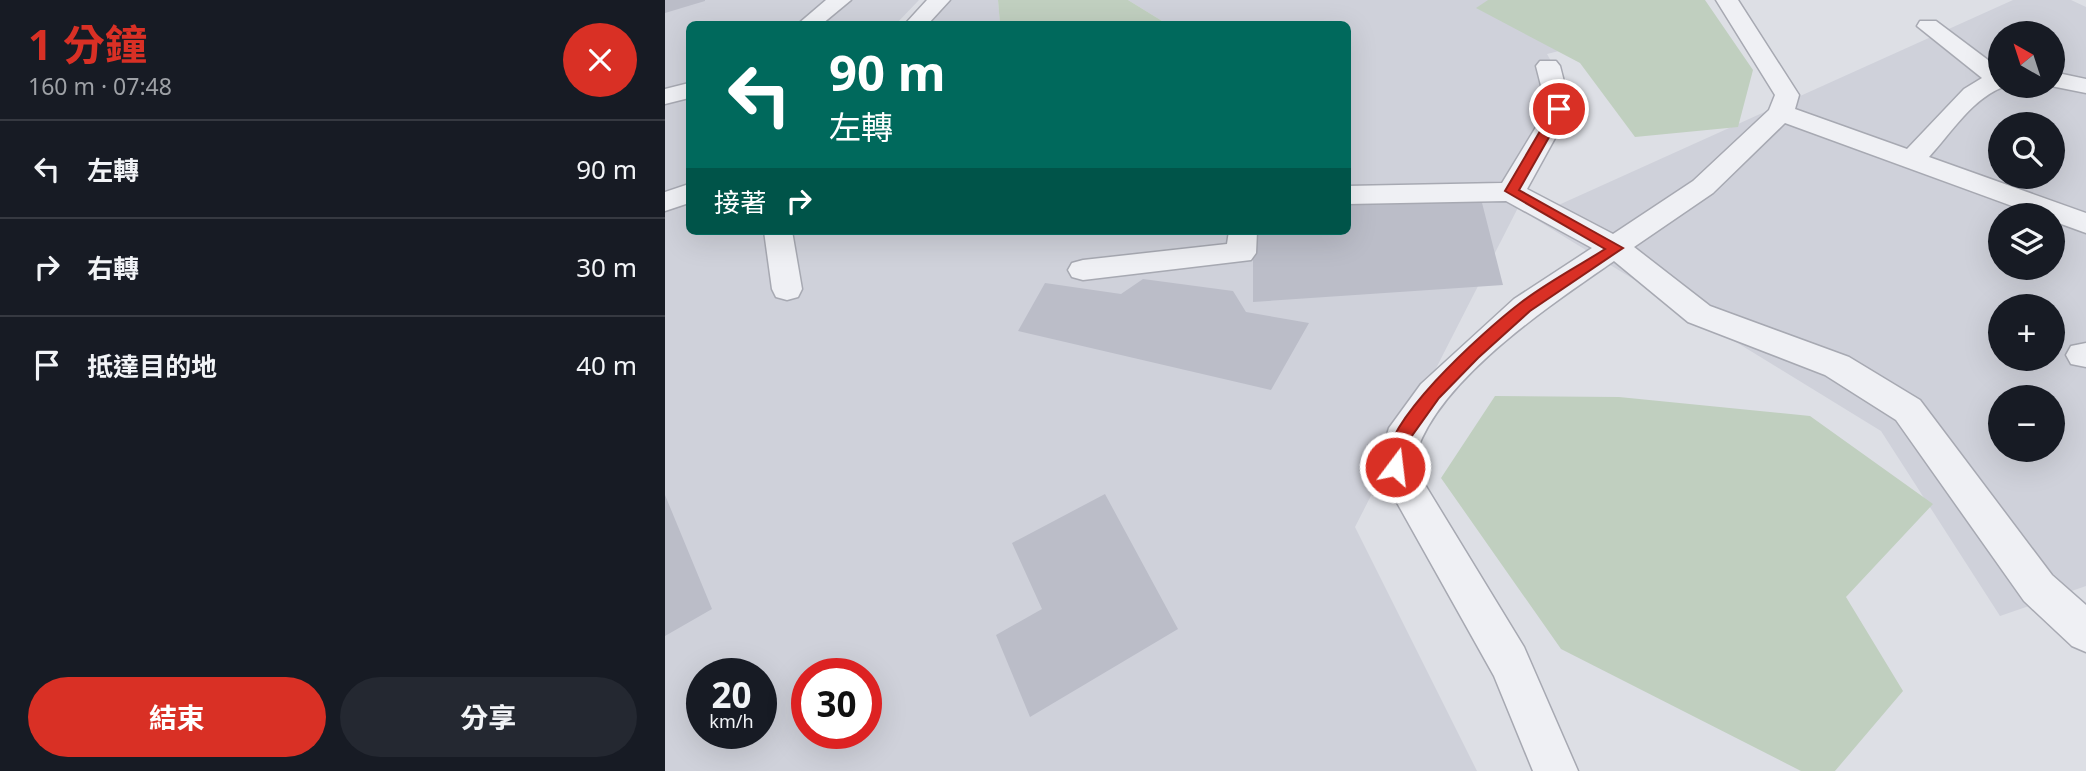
<!DOCTYPE html>
<html lang="zh-TW">
<head>
<meta charset="utf-8">
<style>
  :root { --surface:#171b24; --page:#242831; --text:#f1f3f6; --muted:#9ea1a6; --line:#363941; --accent:#d93025 }
  body { margin:0; font-family:"Noto Sans","Noto Sans TC",sans-serif; background:var(--page); color:var(--text); height:100vh; display:flex; flex-direction:column; font-size:26px; white-space:nowrap }
  * { box-sizing:border-box; margin:0 }
  p { font-size:23px; color:var(--muted) }
  .icon { flex:none; width:38px; height:38px; fill:none; stroke:currentColor; stroke-width:2; stroke-linecap:round; stroke-linejoin:round }
  .map { position:relative; flex:1; overflow:hidden }
  .details { display:flex; flex-direction:column; background:var(--surface); width:665px }
  .details>* { flex:none }
  .banner { position:absolute; left:21px; top:21px; width:665px; height:214px; border-radius:10px; box-shadow:0 7px 28px #0002; background:#00695c; color:#fff; overflow:hidden }
  .needle { width:46px; rotate:321deg }
  .tools { position:absolute; left:1323px; top:21px; display:grid; gap:14px }
  .tools a { display:grid; place-items:center; width:77px; height:77px; border-radius:50%; background:var(--surface); box-shadow:0 7px 28px #0002; font-size:35px }
  .speed { position:absolute; left:21px; top:658px; display:flex; gap:14px; font-size:35px; font-weight:700; text-align:center }
  .speed>* { display:grid; place-content:center; width:91px; height:91px; border-radius:50%; background:var(--surface); box-shadow:0 7px 28px #0002; line-height:1 }
  .speed small { font-size:18px; font-weight:400 }
  .speed .limit { border:10px solid #d22; background:#fff; color:#111 }
  .pin { position:absolute; display:grid; place-items:center; width:60px; height:60px; color:#fff; margin:-30px; border:4px solid #fff; border-radius:50%; box-shadow:0 2px 7px #0007 }
  .me { position:absolute; width:77px; margin:-38px; rotate:15deg; stroke-linejoin:round; filter:drop-shadow(0 0 5px #0008) }
  .turn { display:flex; align-items:center; gap:24px; height:147px; padding:0 28px; font-size:32px }
  .turn .icon { width:91px; height:91px; stroke-width:2.5 }
  .turn b { display:block; font-size:49px; line-height:60px }
  .then { display:flex; align-items:center; height:66px; padding:0 28px; background:#0003; gap:14px; font-size:26px }
  .round { display:grid; place-items:center; flex:none; width:74px; height:74px; border-radius:37px; background:var(--page) }
  .head { display:flex; align-items:center; justify-content:space-between; height:119px; padding:0 28px }
  h1 { font-size:42px; font-weight:700; line-height:52px; color:var(--accent) }
  .cta { display:flex; gap:14px; margin-top:auto; padding:14px 28px }
  .cta a { flex:1; height:80px; border-radius:42px; background:var(--accent); color:#fff; font-size:28px; font-weight:700; line-height:80px; text-align:center }
  .cta a+a { background:var(--page); color:var(--text) }
  ul { padding:0; list-style:none }
  li { display:flex; align-items:center; gap:21px; height:98px; padding:0 28px; border-top:2px solid var(--line) }
  li div { flex:1 }
  li b { display:block; font-size:26px }
  li em { font-style:normal }
  main { display:flex; flex:1; min-height:0 }
  .map>svg:first-child { display:block }
  .built { fill:#cfd1da; fill-rule:evenodd }
  .green { fill:#c0cfbf }
  .building { fill:#bbbdc8 }
  .lines { fill:none; stroke-linecap:round; stroke-linejoin:round }
  .minor-casing { stroke:#a7a9b2; stroke-width:3 }
  .minor { fill:#eff0f4; fill-rule:evenodd }
  .route { fill:#d93025; stroke:#8d1f18; stroke-width:2 }
</style>
</head>
<body>
<main>
<section class="details">
<div class="head"><div><h1>1 分鐘</h1><p>160 m · 07:48</p></div><a class="round" style="background:#d93025;color:#fff"><svg class="icon" aria-label="close" viewBox="0 0 24 24"><path d="M6 6l12 12M18 6L6 18"/></svg></a></div>
<ul>
<li><svg class="icon" aria-label="left" viewBox="0 0 24 24"><path d="M17 20v-9H6M10 6l-5 5 5 5"/></svg><div><b>左轉</b></div><em>90 m</em></li>
<li><svg class="icon" aria-label="right" viewBox="0 0 24 24"><path d="M7 20v-9h11M14 6l5 5-5 5"/></svg><div><b>右轉</b></div><em>30 m</em></li>
<li><svg class="icon" aria-label="arrive" viewBox="0 0 24 24"><path d="M6 21V4h12l-3 4 3 4H6"/></svg><div><b>抵達目的地</b></div><em>40 m</em></li>
</ul>
<div class="cta"><a>結束</a><a>分享</a></div>
</section>
<div class="map">
<svg width="1421" height="771" viewBox="0 0 1421 771">
  <rect width="100%" height="100%" fill="#dddfe5"/>
  <path class="built" d="M0,0H254L231,24H24V231H682V24H502L463,0H882L942,39L882,54L908,100L690,527L812,771H0ZM37,674H96V733H37ZM142,674H201V733H142Z
    M284,0H333L335,24H261Z
    M1348,0H1406L1421,7V586L1335,616L1216,431L867,217ZM1335,33H1388V86H1335ZM1335,124H1388V177H1335ZM1335,215H1388V268H1335ZM1335,306H1388V359H1335ZM1335,397H1388V450H1335Z"/>
  <path class="green" d="M333,0H463L502,24H335Z
    M823,0H1040L1088,70L1073,127L970,137L915,63L811,8Z
    M830,396L954,397L1145,416L1268,504L1181,597L1238,691L1170,771H1136L896,649L776,478Z"/>
  <path class="building" d="M0,0H40V1L0,13Z
    M815,195L838,285L588,302V231H682V203Z
    M478,279L568,291L581,312L644,323L606,390L353,331L380,283L456,294Z
    M440,494L513,629L365,717L331,635L377,609L347,543Z
    M0,495L47,609L0,636Z"/>
  <g class="lines">
    <defs>
      <path id="minor" d="M161,0H186L157,24H133Z
        M262,0H285L263,24H240Z
        M1051,0H1073L1134,95L1130,109L1242,149L1299,89L1317,78L1252,26L1255,21H1271L1335,69V86H1341C1309,96 1286,133 1264,157L1421,213V233L1388,221V215H1372L1120,123L1048,193L969,247L1045,306L1184,357L1255,400L1387,575L1421,605V652L1407,646L1359,601L1231,420L1160,375L1023,322L949,261C884,306 763,386 748,465L859,647L913,771H868L829,676L712,467L724,428L756,384L849,299L927,248L841,201L682,204V186L837,183L882,109L871,66L875,61H891L895,66L906,109L862,189L948,234L1028,181L1104,110L1110,95Z
        M1388,72L1421,79V93L1386,86Z
        M24,83V98L0,104V89Z
        M24,184V203L0,211V192Z
        M99,231H127L137,289L133,297L122,300L111,297L107,289Z
        M564,231H592L591,253L586,260L418,280L407,277L403,270L407,263L418,260L562,244Z
        M1421,343V367L1406,364L1401,355L1406,346Z"/>
    </defs>
    <use href="#minor" class="minor-casing"/>
    <use href="#minor" class="minor"/>
  </g>
  <path class="route" d="M894,105L900,109L854,190L958,248L865,311L813,358L774,398L744,440L736,472H724C704,431 824,327 854,304C881,283 912,267 940,249L840,191L888,109Z"/>
</svg>
<div class="tools">
<a><svg class="needle" viewBox="-14 -14 28 28"><path d="M0-13l5 13h-10z" fill="#e53935"/><path d="M0 13l5-13h-10z" fill="#9ea1a6"/></svg></a>
<a><svg class="icon" aria-label="search" viewBox="0 0 24 24"><circle cx="10" cy="10" r="6"/><path d="M15 15l6 6"/></svg></a>
<a><svg class="icon" aria-label="layers" viewBox="0 0 24 24"><path d="M12 4l9 5-9 5-9-5zM3 14l9 5 9-5"/></svg></a>
<a>+</a>
<a>−</a>
</div>
<div class="speed"><div>20<small>km/h</small></div><div class="limit">30</div></div>
<div class="pin" style="left:894px;top:109px;background:#d93025"><svg class="icon" aria-label="arrive" viewBox="0 0 24 24"><path d="M6 21V4h12l-3 4 3 4H6"/></svg></div>
<svg class="me" style="left:730px;top:467px" viewBox="-20 -20 40 40"><circle r="17" fill="#d93025" stroke="#fff" stroke-width="3"/><path d="M0-11L8 9 0 5-8 9z" fill="#fff"/></svg>
<div class="banner">
<div class="turn"><svg class="icon" aria-label="left" viewBox="0 0 24 24"><path d="M17 20v-9H6M10 6l-5 5 5 5"/></svg><div><b>90 m</b>左轉</div></div>
<div class="then">接著<svg class="icon" aria-label="right" viewBox="0 0 24 24"><path d="M7 20v-9h11M14 6l5 5-5 5"/></svg></div>
</div>
</div>
</main>
</body>
</html>
